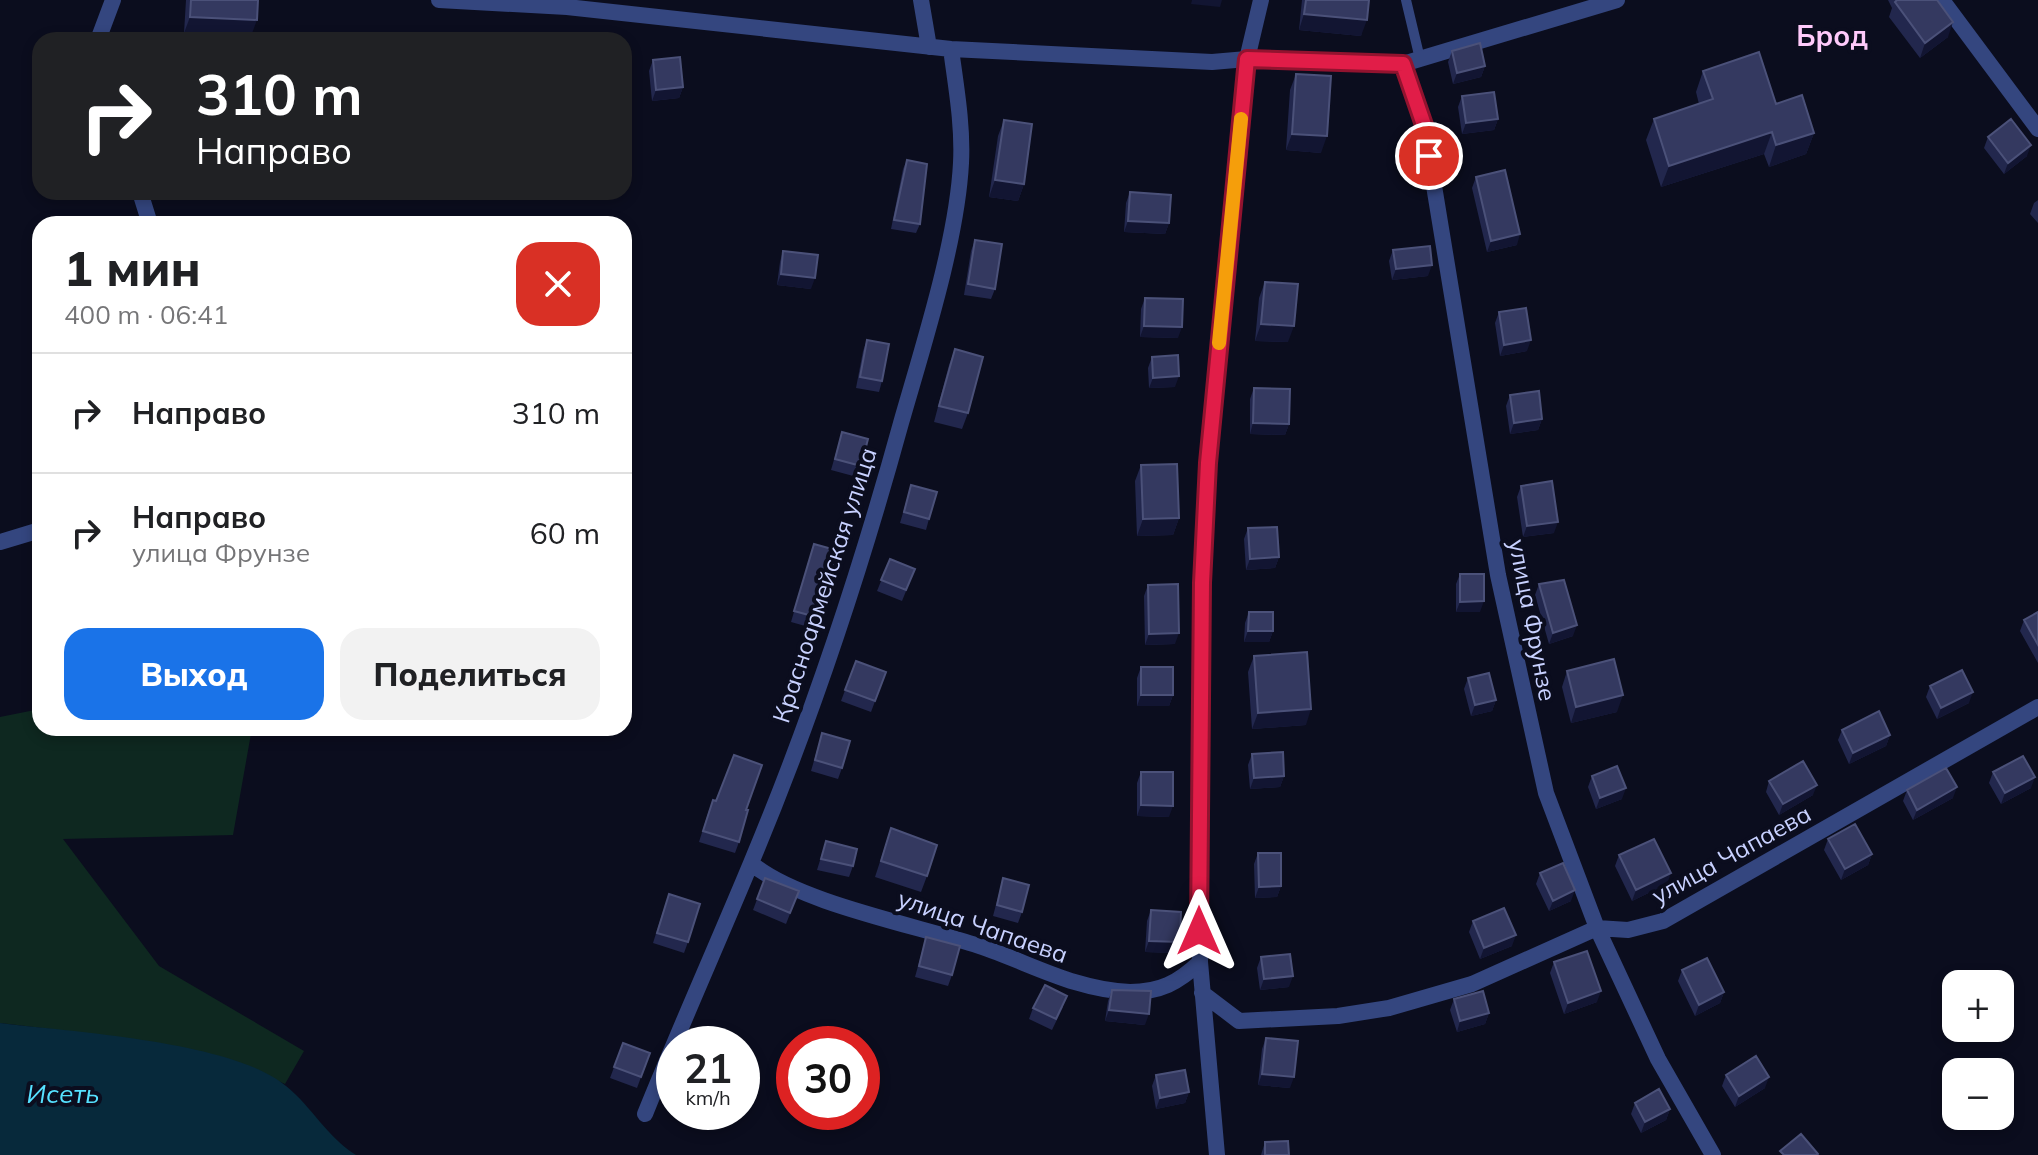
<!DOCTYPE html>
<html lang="ru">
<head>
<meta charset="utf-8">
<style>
  :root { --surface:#fff; --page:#f2f2f2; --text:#202124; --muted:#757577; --line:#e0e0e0; --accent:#1a73e8 }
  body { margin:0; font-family:Mulish,sans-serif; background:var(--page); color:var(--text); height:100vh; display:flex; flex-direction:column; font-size:30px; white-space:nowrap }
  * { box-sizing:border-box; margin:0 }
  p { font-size:26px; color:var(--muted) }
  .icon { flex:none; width:44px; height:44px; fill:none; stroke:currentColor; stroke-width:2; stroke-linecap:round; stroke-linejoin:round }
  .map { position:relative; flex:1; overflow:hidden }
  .side { position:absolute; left:32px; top:216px; width:600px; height:520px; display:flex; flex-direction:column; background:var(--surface); border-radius:24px; box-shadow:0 4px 12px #0003 }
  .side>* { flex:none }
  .banner { position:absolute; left:32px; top:32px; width:600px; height:168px; border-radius:24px; box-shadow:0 4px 12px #0003; background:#202124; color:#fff; overflow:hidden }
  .tools { position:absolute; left:1942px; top:970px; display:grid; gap:16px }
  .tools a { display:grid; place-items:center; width:72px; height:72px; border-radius:16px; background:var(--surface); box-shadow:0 4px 12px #0003; font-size:40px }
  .speed { position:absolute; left:656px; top:1026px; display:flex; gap:16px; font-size:40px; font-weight:700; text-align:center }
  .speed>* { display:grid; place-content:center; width:104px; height:104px; border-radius:50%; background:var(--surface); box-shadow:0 4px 12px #0003; line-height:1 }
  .speed small { font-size:20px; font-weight:400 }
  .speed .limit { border:12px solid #d22; background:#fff; color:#111 }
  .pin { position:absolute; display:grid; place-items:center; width:68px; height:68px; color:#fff; margin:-34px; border:4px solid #fff; border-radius:50%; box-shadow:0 2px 8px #0007 }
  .me { position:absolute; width:88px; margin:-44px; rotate:0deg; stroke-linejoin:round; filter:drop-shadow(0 0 6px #0008) }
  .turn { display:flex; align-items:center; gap:28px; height:168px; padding:0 32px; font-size:36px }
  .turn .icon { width:104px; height:104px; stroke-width:2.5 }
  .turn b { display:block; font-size:56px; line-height:68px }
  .round { display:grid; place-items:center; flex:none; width:84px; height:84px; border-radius:24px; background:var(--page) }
  .summary { display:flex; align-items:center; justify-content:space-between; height:136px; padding:0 32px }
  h1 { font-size:48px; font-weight:800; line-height:60px }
  .action { display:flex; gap:16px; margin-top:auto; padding:16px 32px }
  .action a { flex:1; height:92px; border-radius:24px; background:var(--accent); color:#fff; font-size:32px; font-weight:800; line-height:92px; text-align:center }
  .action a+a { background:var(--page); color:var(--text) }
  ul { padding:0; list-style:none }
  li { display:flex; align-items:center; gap:24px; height:120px; padding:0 32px; border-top:2px solid var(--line) }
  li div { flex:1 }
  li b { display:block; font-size:30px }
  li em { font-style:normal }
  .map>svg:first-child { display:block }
  .green { fill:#0e2820 }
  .water { fill:#07293b }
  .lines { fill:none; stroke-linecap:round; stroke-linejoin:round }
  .service { stroke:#34467f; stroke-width:10 }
  .minor { stroke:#34467f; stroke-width:16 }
  .wall { fill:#22274d }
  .shaded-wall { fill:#121532 }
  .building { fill:#343960; stroke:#4b5179; stroke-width:2 }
  .route-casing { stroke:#92132f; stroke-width:20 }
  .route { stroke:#e11d48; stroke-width:14 }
  .slow { stroke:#f59e0b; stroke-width:14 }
  .labels { text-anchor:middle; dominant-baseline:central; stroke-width:8; stroke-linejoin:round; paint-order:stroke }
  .street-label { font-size:24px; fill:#c8d1ff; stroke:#0b0d1e }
  .water-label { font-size:26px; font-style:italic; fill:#56e1ff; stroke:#0b0d1e }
  .quarter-label { font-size:28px; font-weight:bold; fill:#ffcafb; stroke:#0b0d1e }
</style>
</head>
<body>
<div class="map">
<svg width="2038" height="1155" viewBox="0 0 2038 1155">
  <rect width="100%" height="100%" fill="#0b0d1e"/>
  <path class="green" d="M40,709V728H252L233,835L63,839L159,966L304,1051L285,1084C191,1040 102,1036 0,1023V717Z"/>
  <path class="water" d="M0,1023C71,1032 233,1041 286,1086C312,1107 327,1137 356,1155H0Z"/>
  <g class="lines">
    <path class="service" d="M1406,0L1420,59"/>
    <path class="minor" d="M439,0L567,7L951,49L1212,62L1247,59L1403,64L1617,0
      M921,0L929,47
      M1942,0L2038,129
      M98,40L113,0
      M1403,64L1424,125L1498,575L1546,793L1597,928L1658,1059L1713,1155
      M140,192L150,224
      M0,542L40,530
      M751,863C795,902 919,926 979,946C1030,963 1075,990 1130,992C1160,992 1178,983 1200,962
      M1202,993L1239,1021L1338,1016L1389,1008L1472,984L1597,928L1628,930L1663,921L2038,707
      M645,1114C679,1030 716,947 751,863C811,720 860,572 901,423C923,346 957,241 961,163C963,125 956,87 951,49
      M1217,1155L1200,962L1202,583L1208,463L1247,59L1261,0"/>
  </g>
  <path class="wall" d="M186,0H258L251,36L184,33Z
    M1302,0H1369L1361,36L1299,30Z
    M1888,0H1937L1948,37L1920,58L1889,17L1892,8Z
    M1452,51L1485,66L1481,77L1453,84L1448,62Z
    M653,60L683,87L679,98L652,101L649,71Z
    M1703,71L1776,104L1814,133L1806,154L1769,167L1764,154L1661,187L1646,140L1654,119L1699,104L1696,92Z
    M1296,74L1321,153L1286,150L1290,90Z
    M1462,96L1498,119L1494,130L1462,134L1458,107Z
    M1004,120L1024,184L1018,201L989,197L998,136Z
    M1988,137L2027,156L2004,174L1984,148Z
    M907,160L920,224L916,233L891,229L903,169Z
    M1476,177L1517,245L1487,252L1472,188Z
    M1130,192L1169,223L1165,234L1124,232L1126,203Z
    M2038,200V223L2030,214L2034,203Z
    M975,240L995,289L991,299L964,295L971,251Z
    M1393,250L1428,276L1392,280L1389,261Z
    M783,251L811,289L777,285L780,262Z
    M1265,282L1288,342L1255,341L1259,298Z
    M1145,298L1178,338L1140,337L1141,309Z
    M1499,312L1527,351L1500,356L1495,323Z
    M867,340L882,381L879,392L856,388L863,351Z
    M955,349L968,413L962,429L934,422L949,365Z
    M1152,357L1175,387L1149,388L1148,368Z
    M1254,388L1289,424L1285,435L1250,434V399Z
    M1510,395L1542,419L1538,430L1510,434L1506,406Z
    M842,432L861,466L857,477L831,470Z
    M1141,465L1179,518L1173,535L1137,536L1135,481Z
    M911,485L929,519L926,530L900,523Z
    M1521,486L1554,533L1523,537L1517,497Z
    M1248,528L1279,557L1275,568L1246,570L1244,539Z
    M814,544L820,618L816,629L791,622Z
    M890,559L915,569L902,601L877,591Z
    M1460,574L1480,612H1456V584Z
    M1539,584L1573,636L1549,644L1535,595Z
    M1148,585L1175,644L1145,645L1144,596Z
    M1249,612L1273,631L1269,642H1244L1245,623Z
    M2038,612V663L2020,631L2024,620Z
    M1254,656L1306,725L1252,729L1248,672Z
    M856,661L886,672L871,712L841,701Z
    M1141,667L1173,695L1169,706H1137V678Z
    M1567,671L1617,712L1571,723L1562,687Z
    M1468,678L1496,700L1492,711L1471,716L1464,689Z
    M1930,686L1969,703L1937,719L1926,697Z
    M1842,730L1890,735L1886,746L1849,764L1838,740Z
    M822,733L842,768L838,779L811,771Z
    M1252,754L1284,776L1280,787L1250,789L1248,765Z
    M1141,772L1169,817L1137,816V783Z
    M1993,772L2031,788L2001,804L1989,783Z
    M1592,776L1622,799L1596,809L1588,787Z
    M1769,781L1813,795L1779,815L1766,792Z
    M1907,790L1953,798L1913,820L1903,801Z
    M709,810H746L739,842L735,853L699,842Z
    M891,828L927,876L921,892L875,877Z
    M1828,839L1872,854L1868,865L1841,880L1824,850Z
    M826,841L853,866L849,877L817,870Z
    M1258,853L1281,886L1277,897L1255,898L1254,864Z
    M1619,855L1667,884L1632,901L1615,866Z
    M1540,873L1571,901L1549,911L1536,884Z
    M765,878L799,891L786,924L753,910Z
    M1003,878L1022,912L1018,923L993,916Z
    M665,905L688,942L684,953L653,943Z
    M1151,910L1180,942L1176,953L1145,952L1147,921Z
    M1473,921L1512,946L1480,959L1469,932Z
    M926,937L952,975L948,986L915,977Z
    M1261,957L1289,987L1260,990L1257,968Z
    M1554,962L1597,1002L1564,1014L1550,973Z
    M1682,970L1724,992L1720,1003L1695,1016L1678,981Z
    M1112,990L1145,1025L1105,1021L1108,1001Z
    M1454,999L1489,1013L1485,1024L1457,1032L1450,1010Z
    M1063,1007L1052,1030L1029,1019L1033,1008Z
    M1266,1038L1290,1088L1258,1085L1262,1049Z
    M623,1043L650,1053L637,1088L610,1078Z
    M1156,1075L1189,1092L1185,1103L1156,1109L1152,1086Z
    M1726,1075L1765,1088L1735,1107L1722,1086Z
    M1635,1103L1670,1109L1666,1120L1641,1133L1631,1114Z
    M1265,1142L1289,1155H1261Z"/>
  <path class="shaded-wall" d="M1192,0H1222L1220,7L1191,4Z
    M1304,14L1367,20L1361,36L1299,30Z
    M190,17L257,20L251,36L184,33Z
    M1953,22L1948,37L1920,58L1925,43Z
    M1485,66L1481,77L1453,84L1457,73Z
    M683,87L679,98L652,101L656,90Z
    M1498,119L1494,130L1462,134L1466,123Z
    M1772,132L1764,154L1661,187L1669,166Z
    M1814,133L1806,154L1769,167L1776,145Z
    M1292,134L1327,136L1321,153L1286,150Z
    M2031,145L2027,156L2004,174L2008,163Z
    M995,180L1024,184L1018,201L989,197Z
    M1128,221L1169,223L1165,234L1124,232Z
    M1520,234L1517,245L1487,252L1491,241Z
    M1432,265L1428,276L1392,280L1396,269Z
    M781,274L815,278L811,289L777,285Z
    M1261,324L1294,326L1288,342L1255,341Z
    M1144,326L1182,327L1178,338L1140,337Z
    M1531,340L1527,351L1500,356L1504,345Z
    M1179,376L1175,387L1149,388L1153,378Z
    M1542,419L1538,430L1510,434L1514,423Z
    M1253,423L1289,424L1285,435L1250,434Z
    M1179,518L1173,535L1137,536L1143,519Z
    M1558,522L1554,533L1523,537L1527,526Z
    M1279,557L1275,568L1246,570L1250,559Z
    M1484,601L1480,612H1456L1460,602Z
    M1577,625L1573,636L1549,644L1553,633Z
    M1248,631H1273L1269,642H1244Z
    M1179,633L1175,644L1145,645L1149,634Z
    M1973,692L1969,703L1937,719L1941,708Z
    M1141,695H1173L1169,706H1137Z
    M1623,695L1617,712L1571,723L1576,707Z
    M1496,700L1492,711L1471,716L1475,705Z
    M1311,709L1306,725L1252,729L1258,713Z
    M1890,735L1886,746L1849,764L1853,753Z
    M1284,776L1280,787L1250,789L1254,778Z
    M2035,777L2031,788L2001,804L2005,793Z
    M1817,785L1813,795L1779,815L1783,804Z
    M1957,787L1953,798L1913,820L1917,810Z
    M1626,788L1622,799L1596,809L1600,798Z
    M1141,805L1173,806L1169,817L1137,816Z
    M1872,854L1868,865L1841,880L1845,869Z
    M1671,873L1667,884L1632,901L1636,890Z
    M1281,886L1277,897L1255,898L1259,887Z
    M1575,890L1571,901L1549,911L1553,901Z
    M1516,935L1512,946L1480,959L1484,948Z
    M1149,941L1180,942L1176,953L1145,952Z
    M1293,976L1289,987L1260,990L1264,979Z
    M1601,991L1597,1002L1564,1014L1568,1003Z
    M1724,992L1720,1003L1695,1016L1699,1005Z
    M1109,1010L1149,1014L1145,1025L1105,1021Z
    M1489,1013L1485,1024L1457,1032L1460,1021Z
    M1262,1074L1294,1077L1290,1088L1258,1085Z
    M1769,1077L1765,1088L1735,1107L1739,1096Z
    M1189,1092L1185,1103L1156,1109L1160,1098Z
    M1670,1109L1666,1120L1641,1133L1645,1122Z"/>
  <path class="building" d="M191,0H258L257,20L190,17Z
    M1306,0H1369L1367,20L1304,14Z
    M1897,0H1937L1953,22L1925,43L1895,2Z
    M1480,43L1485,66L1457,73L1452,51Z
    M1759,52L1776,104L1802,95L1814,133L1776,145L1772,132L1669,166L1654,119L1713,99L1703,71Z
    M680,57L683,87L656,90L653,60Z
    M1296,74L1331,76L1327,136L1292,134Z
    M1494,92L1498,119L1466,123L1462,96Z
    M2011,119L2031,145L2008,163L1988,137Z
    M1004,120L1032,124L1024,184L995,180Z
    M907,160L927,164L920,224L894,220Z
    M1505,170L1520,234L1491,241L1476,177Z
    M1130,192L1171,195L1169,223L1128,221Z
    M975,240L1002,244L995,289L968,284Z
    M1430,246L1432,265L1396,269L1393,250Z
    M783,251L818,255L815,278L781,274Z
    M1265,282L1298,284L1294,326L1261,324Z
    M1145,298L1183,299L1182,327L1144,326Z
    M1526,308L1531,340L1504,345L1499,312Z
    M867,340L889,344L882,381L860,377Z
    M955,349L983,357L968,413L939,406Z
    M1178,355L1179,376L1153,378L1152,357Z
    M1254,388L1290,389L1289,424L1253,423Z
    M1539,391L1542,419L1514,423L1510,395Z
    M842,432L868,439L861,466L835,459Z
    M1177,464L1179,518L1143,519L1141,465Z
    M1552,481L1558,522L1527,526L1521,486Z
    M911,485L937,492L929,519L904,512Z
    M1277,527L1279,557L1250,559L1248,528Z
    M814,544L839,551L820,618L794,611Z
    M890,559L915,569L906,590L881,580Z
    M1460,574H1484V601L1460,602Z
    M1564,580L1577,625L1553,633L1539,584Z
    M1178,584L1179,633L1149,634L1148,585Z
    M1249,612H1273V631H1248Z
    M2038,612V645L2024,620Z
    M1307,652L1311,709L1258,713L1254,656Z
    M1614,659L1623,695L1576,707L1567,671Z
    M856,661L886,672L875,701L845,690Z
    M1141,667H1173V695H1141Z
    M1962,670L1973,692L1941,708L1930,686Z
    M1489,673L1496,700L1475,705L1468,678Z
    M1879,711L1890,735L1853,753L1842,730Z
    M822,733L850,741L842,768L815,760Z
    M1283,752L1284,776L1254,778L1252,754Z
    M734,755L762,765L746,810H748L739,842L703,831L713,800L716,801Z
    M2023,756L2035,777L2005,793L1993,772Z
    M1803,761L1817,785L1783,804L1769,781Z
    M1617,766L1626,788L1600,798L1592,776Z
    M1946,768L1957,787L1917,810L1907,790Z
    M1141,772H1173V806L1141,805Z
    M1855,824L1872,854L1845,869L1828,839Z
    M891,828L937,845L927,876L881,861Z
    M1654,839L1671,873L1636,890L1619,855Z
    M826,841L857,849L853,866L821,859Z
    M1258,853H1281V886L1259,887Z
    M1563,863L1575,890L1553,901L1540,873Z
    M765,878L799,891L790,913L757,899Z
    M1003,878L1029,885L1022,912L997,905Z
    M669,894L700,904L688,942L657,933Z
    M1504,908L1516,935L1484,948L1473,921Z
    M1151,910L1181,912L1180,942L1149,941Z
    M926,937L960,946L952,975L919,966Z
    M1587,951L1601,991L1568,1003L1554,962Z
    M1290,954L1293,976L1264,979L1261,957Z
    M1707,958L1724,992L1699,1005L1682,970Z
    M1045,985L1067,996L1056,1019L1033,1008Z
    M1112,990L1151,991L1149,1014L1109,1010Z
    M1483,991L1489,1013L1460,1021L1454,999Z
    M1266,1038L1298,1041L1294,1077L1262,1074Z
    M623,1043L650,1053L641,1077L614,1067Z
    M1756,1056L1769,1077L1739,1096L1726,1075Z
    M1185,1070L1189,1092L1160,1098L1156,1075Z
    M1659,1089L1670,1109L1645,1122L1635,1103Z
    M1801,1134L1818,1154L1817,1155H1784L1780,1151Z
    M1288,1141L1289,1155H1265V1142Z"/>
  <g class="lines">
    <defs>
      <path id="route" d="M1199,931L1202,583L1208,463L1247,59L1403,64L1424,125L1429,156"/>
    </defs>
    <use href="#route" class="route-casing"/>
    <use href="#route" class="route"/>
    <path class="slow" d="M1219,343L1241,119"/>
  </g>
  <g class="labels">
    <g class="street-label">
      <text transform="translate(824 585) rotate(-72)">Красноармейская улица</text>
      <text transform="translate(1533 620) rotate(79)">улица Фрунзе</text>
      <text transform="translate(1731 854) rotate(-29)">улица Чапаева</text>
      <text transform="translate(983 926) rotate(19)">улица Чапаева</text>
    </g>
    <g class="water-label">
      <text x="63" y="1093">Исеть</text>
    </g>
    <g class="quarter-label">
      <text x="1832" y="35">Брод</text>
    </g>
  </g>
</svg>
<div class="tools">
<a>+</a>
<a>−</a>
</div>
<div class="speed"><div>21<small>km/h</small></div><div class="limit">30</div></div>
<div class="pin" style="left:1429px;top:156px;background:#d93025"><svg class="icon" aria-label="arrive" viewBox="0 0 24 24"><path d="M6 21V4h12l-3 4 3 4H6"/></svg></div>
<svg class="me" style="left:1199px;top:931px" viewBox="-20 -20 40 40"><path d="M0-17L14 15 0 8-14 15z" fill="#e11d48" stroke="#fff" stroke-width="4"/></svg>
<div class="banner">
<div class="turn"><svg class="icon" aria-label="right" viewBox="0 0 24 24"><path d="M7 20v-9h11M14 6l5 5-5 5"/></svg><div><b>310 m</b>Направо</div></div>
</div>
<section class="side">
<div class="summary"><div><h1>1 мин</h1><p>400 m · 06:41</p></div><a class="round" style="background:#d93025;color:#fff"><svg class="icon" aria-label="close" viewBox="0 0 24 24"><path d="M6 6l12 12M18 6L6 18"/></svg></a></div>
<ul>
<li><svg class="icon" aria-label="right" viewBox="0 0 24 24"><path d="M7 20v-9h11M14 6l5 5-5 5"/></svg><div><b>Направо</b></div><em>310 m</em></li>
<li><svg class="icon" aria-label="right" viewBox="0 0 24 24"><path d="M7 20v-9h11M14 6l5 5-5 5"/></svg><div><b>Направо</b><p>улица Фрунзе</p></div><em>60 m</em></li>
</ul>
<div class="action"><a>Выход</a><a>Поделиться</a></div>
</section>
</div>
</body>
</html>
